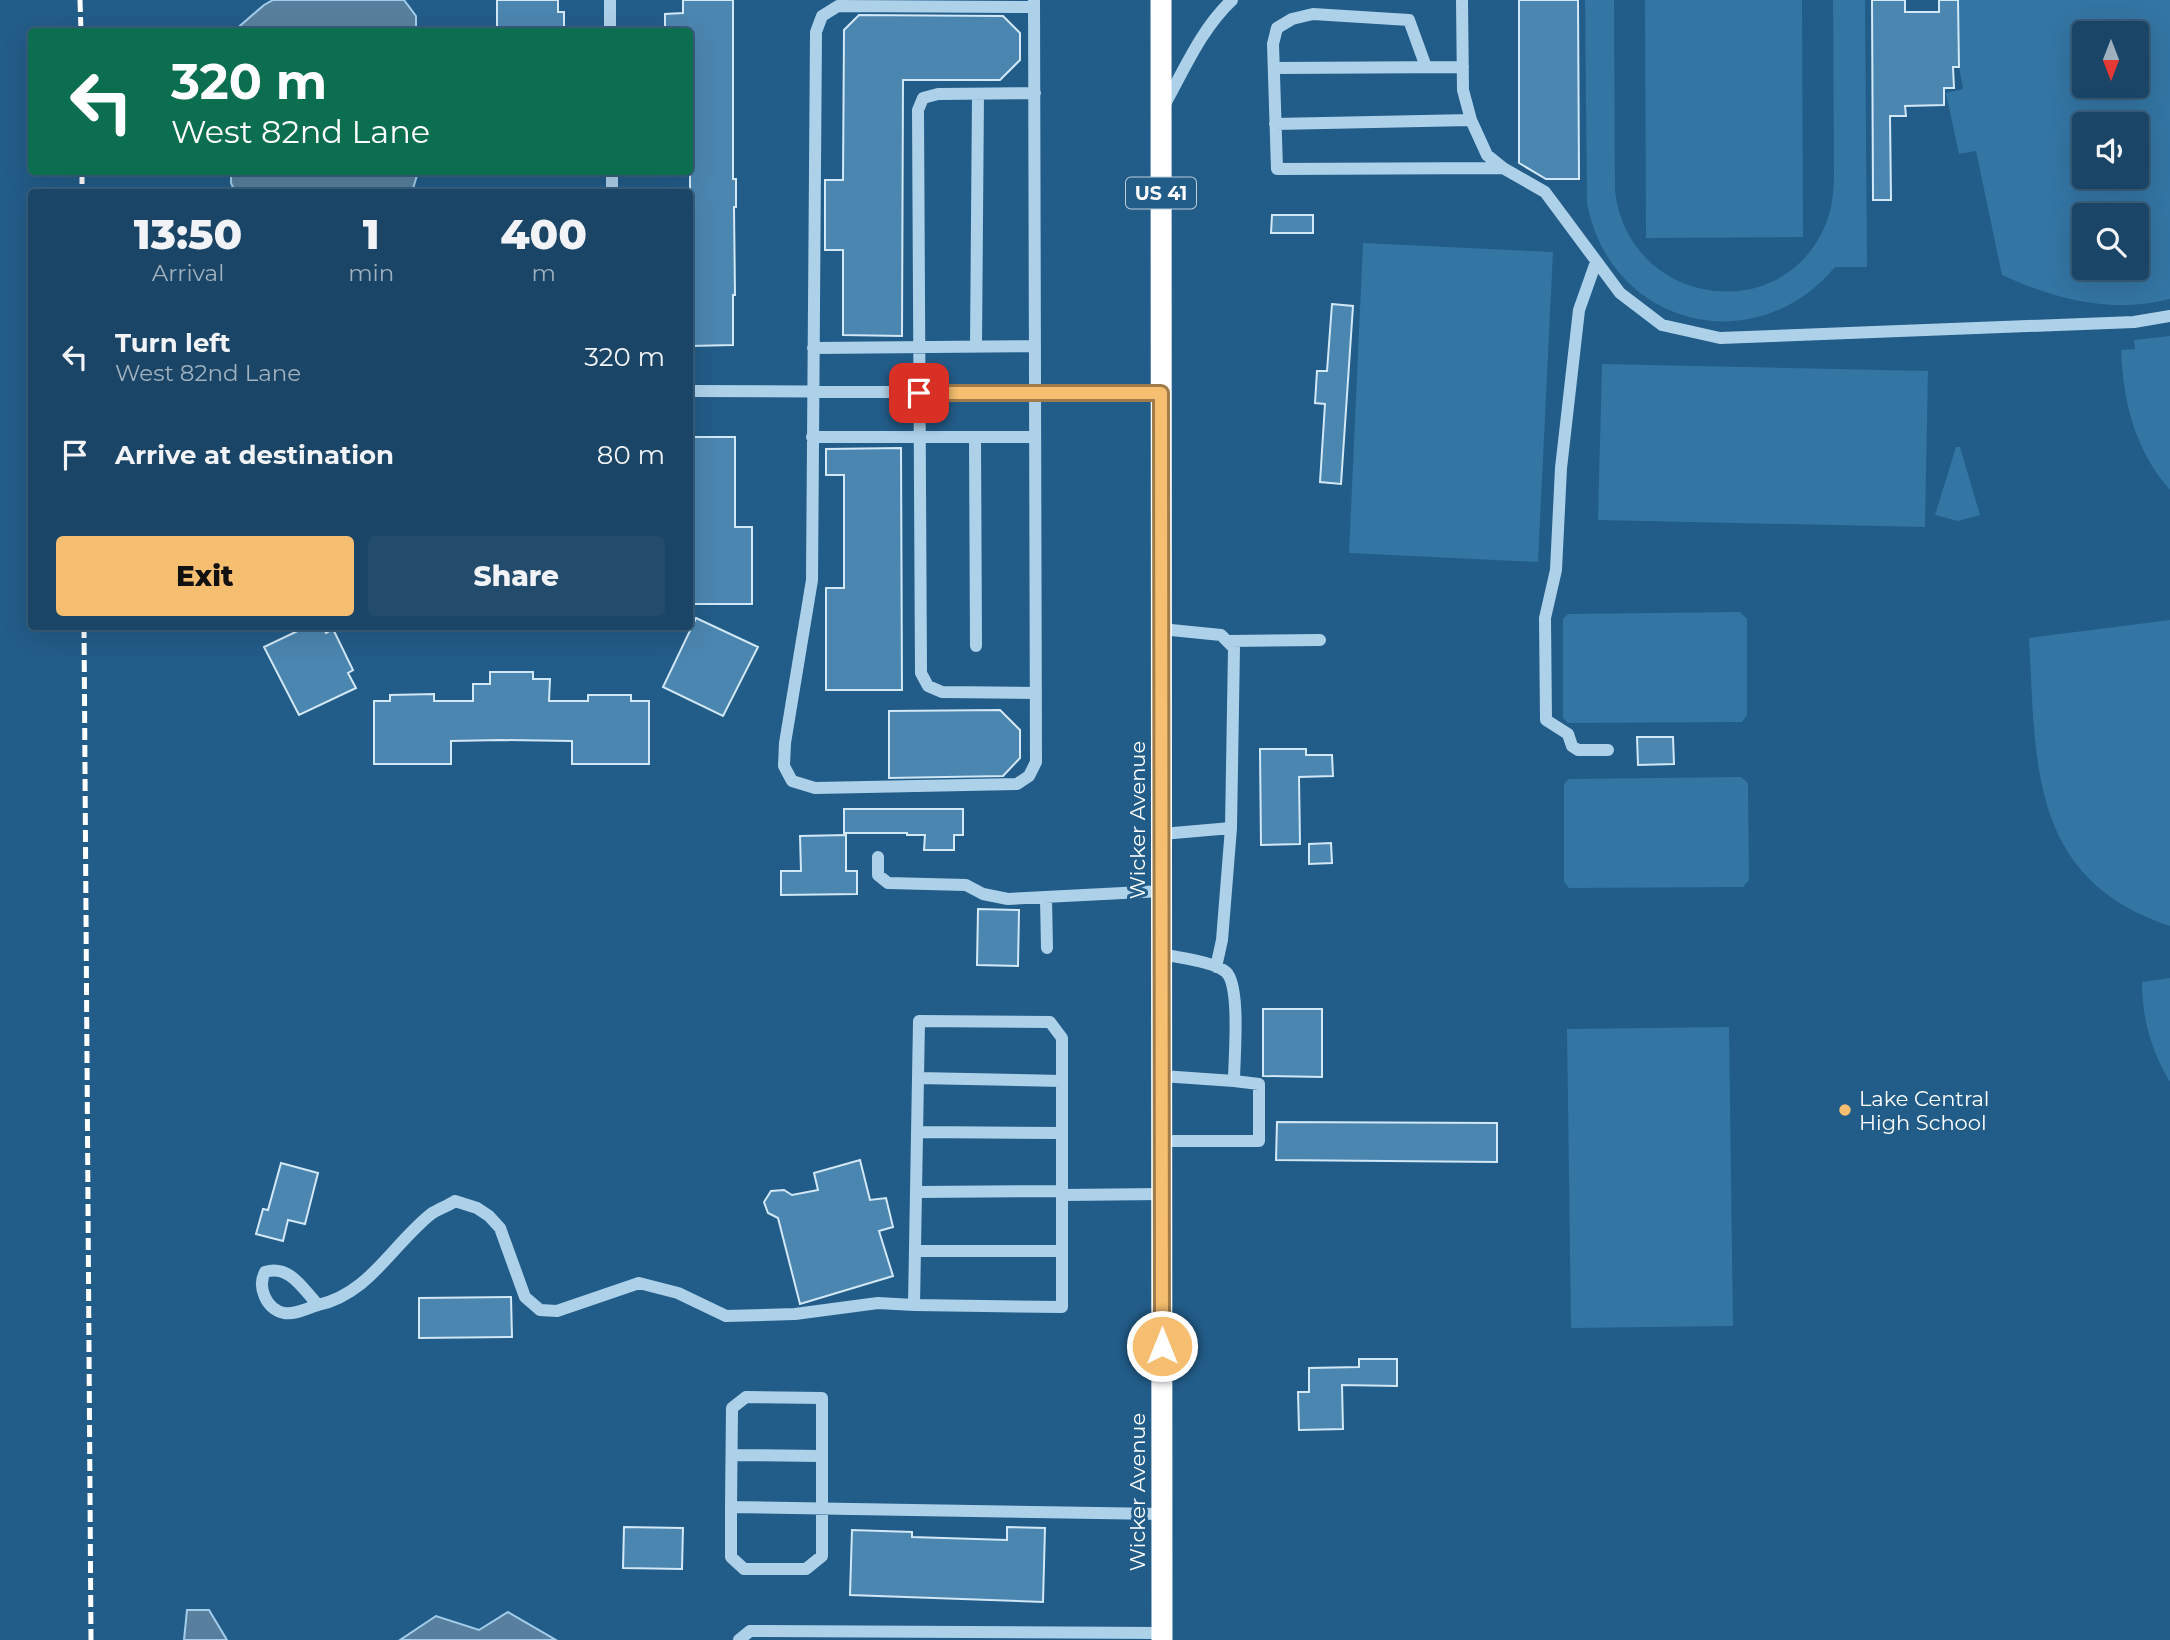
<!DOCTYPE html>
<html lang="en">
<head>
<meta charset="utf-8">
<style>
  :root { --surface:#1a4566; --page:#234c6c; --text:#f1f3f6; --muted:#9fb1bf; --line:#385d7a; --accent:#f5be70 }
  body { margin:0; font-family:Montserrat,sans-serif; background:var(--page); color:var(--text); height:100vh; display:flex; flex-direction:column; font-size:26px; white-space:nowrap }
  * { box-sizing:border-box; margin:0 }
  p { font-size:23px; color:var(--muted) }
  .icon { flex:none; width:38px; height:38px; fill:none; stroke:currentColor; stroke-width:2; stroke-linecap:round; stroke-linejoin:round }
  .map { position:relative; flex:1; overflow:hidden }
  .drawer { position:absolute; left:28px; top:189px; width:665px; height:441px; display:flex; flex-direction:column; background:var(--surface); border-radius:7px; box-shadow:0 7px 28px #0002,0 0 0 2px var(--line) }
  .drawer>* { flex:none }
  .hud { position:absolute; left:28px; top:28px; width:665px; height:147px; border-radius:7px; box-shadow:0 7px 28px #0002,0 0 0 2px var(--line); background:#0b6e4f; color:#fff; overflow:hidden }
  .needle { width:46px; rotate:180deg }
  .controls { position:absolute; left:2072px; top:21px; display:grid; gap:14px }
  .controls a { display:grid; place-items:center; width:77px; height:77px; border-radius:7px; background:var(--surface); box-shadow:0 7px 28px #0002,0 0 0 2px var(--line); font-size:35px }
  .pin { position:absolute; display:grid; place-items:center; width:60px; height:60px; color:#fff; margin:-30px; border-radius:14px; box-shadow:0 4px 10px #0006 }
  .me { position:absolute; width:77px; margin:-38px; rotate:0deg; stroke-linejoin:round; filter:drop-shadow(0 0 5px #0008) }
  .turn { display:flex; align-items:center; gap:24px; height:147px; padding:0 28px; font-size:32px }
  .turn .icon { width:91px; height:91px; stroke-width:2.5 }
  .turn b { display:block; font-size:49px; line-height:60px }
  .eta { display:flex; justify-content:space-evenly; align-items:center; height:119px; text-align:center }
  .eta b { font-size:42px; font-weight:800; line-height:49px }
  .button { display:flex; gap:14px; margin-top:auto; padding:14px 28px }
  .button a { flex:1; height:80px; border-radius:7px; background:var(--accent); color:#111; font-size:28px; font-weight:800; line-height:80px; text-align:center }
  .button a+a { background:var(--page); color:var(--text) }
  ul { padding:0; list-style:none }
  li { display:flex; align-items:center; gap:21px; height:98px; padding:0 28px }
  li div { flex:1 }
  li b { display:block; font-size:26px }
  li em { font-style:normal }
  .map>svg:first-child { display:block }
  .green { fill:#3375a3; fill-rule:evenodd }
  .water { fill:#58809e; stroke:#a2cdeb; stroke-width:2 }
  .building { fill:#4b86b0; stroke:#d2e8f7; stroke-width:2 }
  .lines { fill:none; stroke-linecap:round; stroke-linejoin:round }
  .minor { stroke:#aed1ea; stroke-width:12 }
  .highway { stroke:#fff; stroke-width:21 }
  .rail { stroke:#fff; stroke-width:5; stroke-dasharray:12 5; stroke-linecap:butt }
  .route-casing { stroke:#9f7c49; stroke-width:18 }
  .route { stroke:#f5be70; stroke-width:12 }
  .poi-dot { fill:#f5be70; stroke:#225c88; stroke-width:2.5 }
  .labels { text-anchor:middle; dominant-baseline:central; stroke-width:6; stroke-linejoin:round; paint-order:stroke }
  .shield { fill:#225c88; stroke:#bdcedb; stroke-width:2 }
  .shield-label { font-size:19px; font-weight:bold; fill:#fff }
  .street-label { font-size:21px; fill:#fff; stroke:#225c88 }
  .poi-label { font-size:21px; fill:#fff; stroke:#225c88; text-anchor:start }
</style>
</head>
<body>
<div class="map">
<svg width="2170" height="1640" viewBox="0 0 2170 1640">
  <rect width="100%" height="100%" fill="#225c88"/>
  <path class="green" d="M1585,0H1614L1615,191C1629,310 1792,330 1829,215C1833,203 1833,190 1834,178L1833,0H1865L1867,267H1835C1755,363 1610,326 1587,203Z
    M1645,0H1802L1803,237L1646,238Z
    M1958,0H2170V299C2111,314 2056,300 2002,275L1976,151L1959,154L1946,93L1963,89L1959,67ZM2084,33H2137V86H2084ZM2084,124H2137V177H2084ZM2084,215H2137V268H2084Z
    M1363,243L1553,252L1538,562L1349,553Z
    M2170,336V490C2135,450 2123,402 2121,350L2135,349L2134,340Z
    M1602,364L1928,371L1925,527L1598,520Z
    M1956,447H1960L1980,515L1958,521L1935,515Z
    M1740,612L1747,619V715L1742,722L1568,723L1563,718V619L1568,614Z
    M2170,620V926C2028,879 2036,762 2029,638Z
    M1741,777L1748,783L1749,880L1743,887L1569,888L1564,882V784L1569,779Z
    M2170,978V1082C2151,1051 2142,1018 2142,982Z
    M1729,1027L1733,1326L1571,1328L1567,1029Z"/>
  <path class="water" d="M273,0H404L416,16V31H234L264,5Z
    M231,172H418L412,192H235L231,183Z
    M187,1610H209L227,1640H184Z
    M508,1612L556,1640H400L436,1616L479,1630Z"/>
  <path class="building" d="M497,0H558V12H564V32H497Z
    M683,0H733V179H736V207H734L735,295H733V345L690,346V32H665V14L683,13Z
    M1519,0H1578L1579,179H1546L1519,163Z
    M1872,0H1905V12H1939V0H1958L1959,67H1953L1954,88H1944V105L1905,106L1906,116H1890L1891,200H1873Z
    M859,15L1003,16L1020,33V60L1000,80H903L902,336L843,335V250H825V180H843L844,30Z
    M1272,215H1313V233H1271Z
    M1332,304L1353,306L1341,484L1320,482L1325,404L1315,403L1317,371H1327Z
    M690,437H735V527H752V604H690Z
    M901,448L902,690H826V588H844V475H826V449Z
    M696,618L758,647L723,716L663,687Z
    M308,626H323L326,633L333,629L353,670L348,673L356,688L299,715L264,647Z
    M490,672H533V679H550L549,701H588V695H631V701H649V764H572V741L501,740L451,741V764H374V701H390V695L434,694V701H473V684H490Z
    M1000,710L1020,730V758L1003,776L889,778V711Z
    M1637,737H1673L1674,764L1638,765Z
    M1260,749H1306V755H1332L1333,776L1299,777L1300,844L1261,845Z
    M844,809H963V835H954V850H924L925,835H907V833H844Z
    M846,835V871H857V894L781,895V871H801L800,836Z
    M1331,843L1332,863L1309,864V844Z
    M978,909L1019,910L1018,966L977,965Z
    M1263,1009H1322V1077L1263,1076Z
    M1277,1122L1497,1123V1162L1276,1160Z
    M860,1160L870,1200L886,1198L893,1227L879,1231L893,1276L800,1304L778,1218L768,1213L764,1202L771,1191L784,1190L792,1195L818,1190L814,1173Z
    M281,1163L318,1173L305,1224L288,1220L283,1241L256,1234L263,1209L268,1210Z
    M511,1297L512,1337L419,1338V1298Z
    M1359,1359H1397V1386L1342,1385L1343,1429L1299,1430L1298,1392H1309V1368L1359,1367Z
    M624,1527L683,1528L682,1569L623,1568Z
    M1007,1527L1045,1528L1043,1602L850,1595L852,1530L912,1532V1537L1007,1540Z"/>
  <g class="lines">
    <path class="minor" d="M610,0V32
      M1462,0L1463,90L1471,120L1487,155L1503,168L1545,192L1620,293L1662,325L1720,338L2134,322L2170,316
      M1034,7L838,6L822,16L816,32L812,580L785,743L784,766L792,781L815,788L1017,784L1029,776L1036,762L1034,0
      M1426,67L1409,20L1313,14L1292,19L1277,28L1273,44L1277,169L1503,168
      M1274,68L1463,67
      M1035,93L938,94L923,98L918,110L921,673L928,686L942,692L1036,693
      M1165,104C1185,68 1202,28 1232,0
      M1275,124L1471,120
      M612,172V192
      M1596,262L1579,310L1561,468L1556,570L1545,618L1546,720L1568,734L1572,746L1578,750H1608
      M976,346L978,94
      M813,348L1035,346
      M690,391L1161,393
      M812,437H1035
      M975,437L976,646
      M1161,629L1221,635L1234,648L1231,828L1222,940L1216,967
      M1228,641L1320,640
      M1162,834L1231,828
      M878,857V875L888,883L966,885L983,894L1008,899L1162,891
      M1046,899L1047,948
      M1162,954C1178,958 1213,961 1226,972C1241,986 1234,1059 1234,1081L1162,1076
      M918,1078L1062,1081
      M917,1132L1062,1133
      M1162,1141H1259V1084L1234,1081
      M916,1192L1062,1191
      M1062,1195V1038L1050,1022L919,1021L914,1305L1062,1307V1195L1162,1194
      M915,1251H1062
      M318,1305C308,1308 295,1315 284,1313C266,1309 257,1287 265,1272C289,1264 303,1289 318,1305C369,1294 392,1245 431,1214C438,1209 448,1206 455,1201L477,1208L489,1216L500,1228L525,1297L540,1310L557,1311L639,1283L678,1293L726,1316L795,1314L878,1303L914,1305
      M732,1455L822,1456
      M731,1507V1557L744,1569H806L822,1556V1398L746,1397L732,1408L731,1507L1162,1514
      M739,1640L750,1631L1162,1633"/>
    <path class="highway" d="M1161,0L1162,1640"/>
    <path class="rail" d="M80,0L81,32
      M82,172V192
      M84,626L91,1640"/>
  </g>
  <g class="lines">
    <defs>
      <path id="route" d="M919,393H1161L1162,1346"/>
    </defs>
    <use href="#route" class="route-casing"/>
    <use href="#route" class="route"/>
  </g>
  <circle class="poi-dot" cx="1845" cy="1110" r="7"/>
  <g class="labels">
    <rect class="shield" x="1126" y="177.5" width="70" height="31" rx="5"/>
    <g class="shield-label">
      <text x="1161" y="193">US 41</text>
    </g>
    <g class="street-label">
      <text transform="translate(1137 820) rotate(-90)">Wicker Avenue</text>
      <text transform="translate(1137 1492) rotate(-90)">Wicker Avenue</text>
    </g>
    <g class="poi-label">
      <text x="1859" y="1098">Lake Central<tspan x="1859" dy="24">High School</tspan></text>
    </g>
  </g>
</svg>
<div class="controls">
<a><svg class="needle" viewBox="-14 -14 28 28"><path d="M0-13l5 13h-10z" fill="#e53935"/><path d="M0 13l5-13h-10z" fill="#9fb1bf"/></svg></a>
<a><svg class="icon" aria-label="sound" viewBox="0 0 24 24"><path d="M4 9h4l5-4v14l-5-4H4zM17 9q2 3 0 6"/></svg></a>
<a><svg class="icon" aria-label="search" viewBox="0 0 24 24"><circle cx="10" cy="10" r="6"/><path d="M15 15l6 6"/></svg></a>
</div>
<div class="pin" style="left:919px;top:393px;background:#d93025"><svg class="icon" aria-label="arrive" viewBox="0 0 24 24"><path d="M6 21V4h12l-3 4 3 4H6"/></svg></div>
<svg class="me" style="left:1162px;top:1346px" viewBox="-20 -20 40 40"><circle r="17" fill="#f5be70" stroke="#fff" stroke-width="3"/><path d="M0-11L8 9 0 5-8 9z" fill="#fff"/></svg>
<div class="hud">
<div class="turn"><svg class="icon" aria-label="left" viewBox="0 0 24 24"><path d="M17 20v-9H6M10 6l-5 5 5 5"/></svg><div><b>320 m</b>West 82nd Lane</div></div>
</div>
<section class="drawer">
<div class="eta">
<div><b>13:50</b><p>Arrival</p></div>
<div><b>1</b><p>min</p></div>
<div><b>400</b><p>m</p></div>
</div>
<ul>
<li><svg class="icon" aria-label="left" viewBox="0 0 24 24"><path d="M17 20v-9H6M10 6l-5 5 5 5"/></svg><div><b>Turn left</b><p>West 82nd Lane</p></div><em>320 m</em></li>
<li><svg class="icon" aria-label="arrive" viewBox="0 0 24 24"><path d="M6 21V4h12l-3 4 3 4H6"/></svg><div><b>Arrive at destination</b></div><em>80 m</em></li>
</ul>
<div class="button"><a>Exit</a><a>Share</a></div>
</section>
</div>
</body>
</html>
